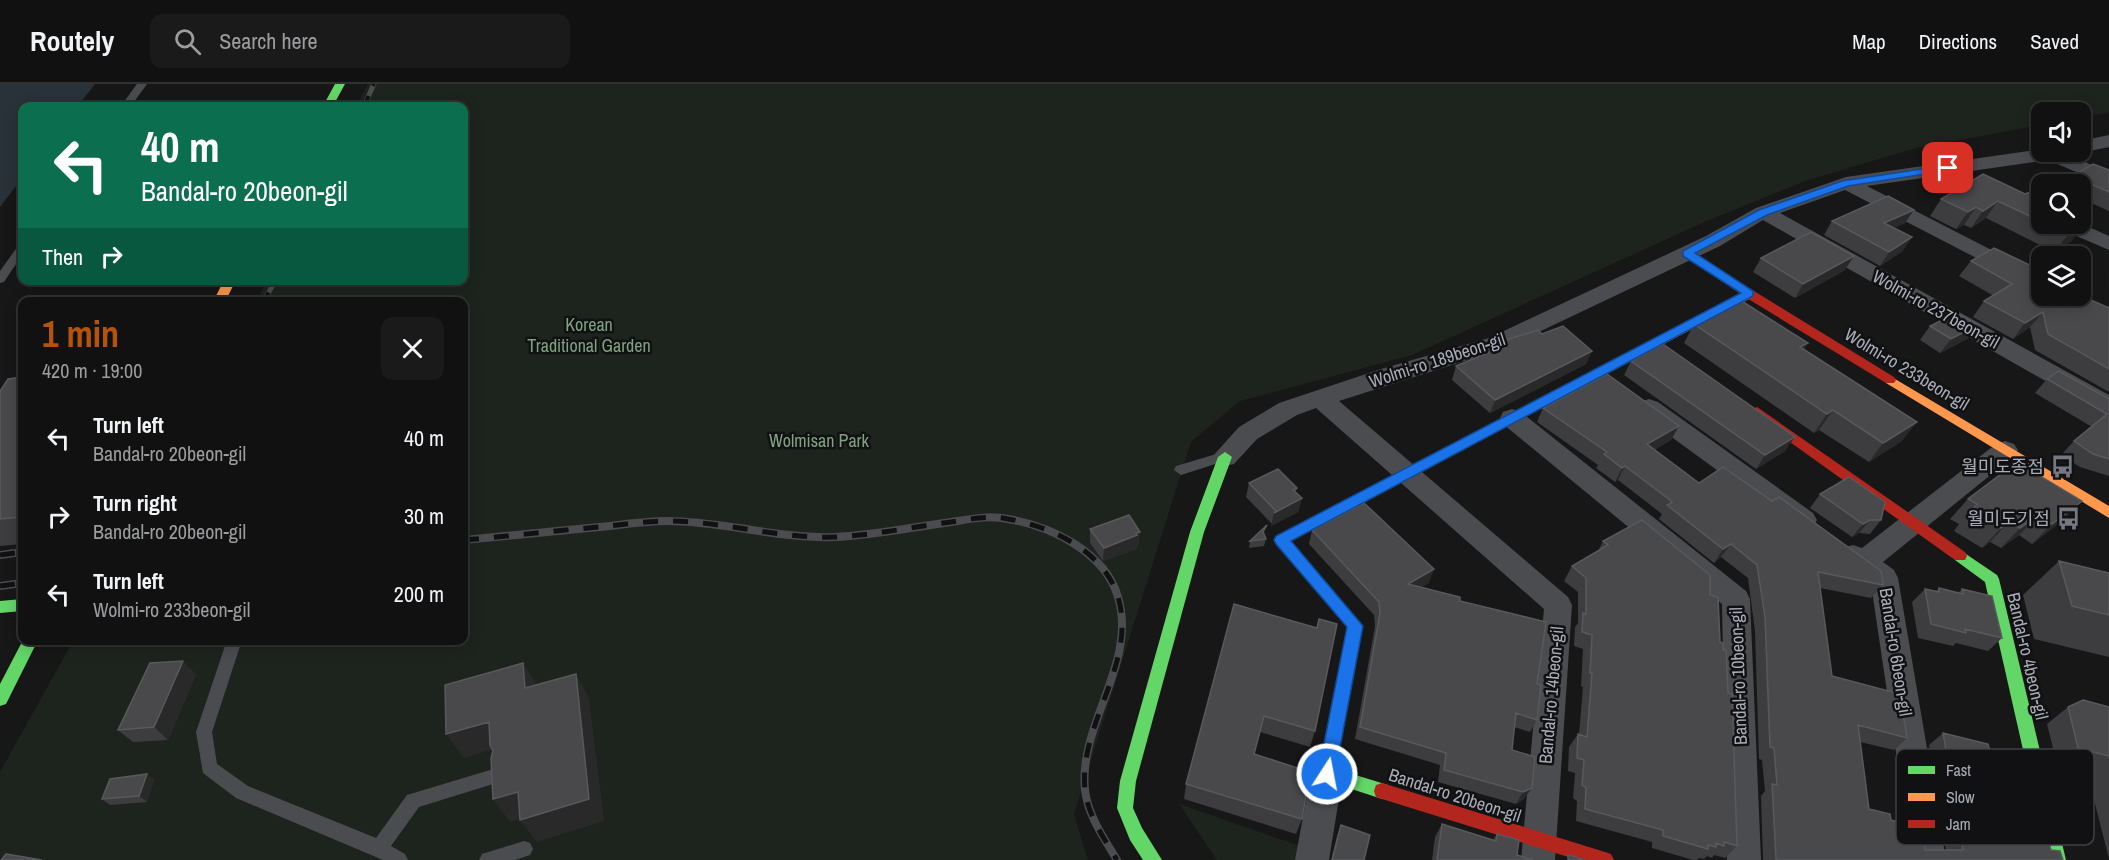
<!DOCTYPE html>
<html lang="en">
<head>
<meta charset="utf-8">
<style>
  :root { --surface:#111; --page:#1a1a1a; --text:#f1f3f6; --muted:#9c9d9f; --line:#303131; --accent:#b45309 }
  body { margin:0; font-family:"Archivo Narrow","Noto Sans KR",sans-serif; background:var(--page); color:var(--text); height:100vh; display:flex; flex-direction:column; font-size:22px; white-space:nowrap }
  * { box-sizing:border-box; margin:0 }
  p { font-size:20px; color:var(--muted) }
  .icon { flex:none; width:33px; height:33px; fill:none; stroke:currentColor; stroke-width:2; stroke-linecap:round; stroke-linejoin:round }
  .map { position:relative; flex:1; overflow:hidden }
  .panel { position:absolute; left:18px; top:213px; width:450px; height:348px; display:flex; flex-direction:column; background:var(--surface); border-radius:12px; box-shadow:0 3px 15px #0003,0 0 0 2px var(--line) }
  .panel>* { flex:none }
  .top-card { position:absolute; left:18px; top:18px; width:450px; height:183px; border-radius:12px; box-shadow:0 3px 15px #0003,0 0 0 2px var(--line); background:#0b6e4f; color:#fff; overflow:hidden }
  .buttons { position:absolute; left:2031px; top:18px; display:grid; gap:12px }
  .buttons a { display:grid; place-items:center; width:60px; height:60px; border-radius:12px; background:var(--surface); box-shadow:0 3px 15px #0003,0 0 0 2px var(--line); font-size:30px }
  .pin { position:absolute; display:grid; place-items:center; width:51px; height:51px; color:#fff; margin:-26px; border-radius:12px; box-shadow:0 3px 9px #0006 }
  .me { position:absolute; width:66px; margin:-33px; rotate:11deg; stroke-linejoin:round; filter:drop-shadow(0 0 4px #0008) }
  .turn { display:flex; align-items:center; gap:21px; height:126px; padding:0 24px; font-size:27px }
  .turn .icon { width:78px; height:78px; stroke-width:2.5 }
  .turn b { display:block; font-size:42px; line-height:51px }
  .then { display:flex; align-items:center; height:57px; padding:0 24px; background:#0003; gap:12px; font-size:22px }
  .round { display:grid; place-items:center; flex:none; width:63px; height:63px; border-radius:12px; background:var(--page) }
  .head { display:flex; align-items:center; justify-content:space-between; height:102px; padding:0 24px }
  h1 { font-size:36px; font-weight:700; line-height:45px; color:var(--accent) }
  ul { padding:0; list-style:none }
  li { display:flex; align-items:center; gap:18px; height:78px; padding:0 24px }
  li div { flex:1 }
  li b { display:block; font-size:22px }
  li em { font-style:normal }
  header { display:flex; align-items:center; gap:36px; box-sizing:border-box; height:84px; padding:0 30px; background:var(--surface); border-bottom:2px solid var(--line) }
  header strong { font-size:28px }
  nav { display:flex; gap:33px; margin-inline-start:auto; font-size:21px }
  .search { width:420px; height:54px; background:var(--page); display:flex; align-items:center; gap:15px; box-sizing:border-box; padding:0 21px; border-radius:12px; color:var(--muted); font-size:22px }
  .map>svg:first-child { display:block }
  .green { fill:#1d241e }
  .water { fill:#2a3239 }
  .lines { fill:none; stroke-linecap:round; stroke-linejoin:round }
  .lane { fill:#4b4c50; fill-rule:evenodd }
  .street { fill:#4b4c50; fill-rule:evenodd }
  .fast { fill:#63d668; fill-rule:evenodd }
  .slow { fill:#ff974d; fill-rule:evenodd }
  .jam { fill:#b3261e; fill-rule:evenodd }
  .rail-far1-casing { stroke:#4b4c4f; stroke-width:5 }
  .rail-casing { stroke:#4b4c4f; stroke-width:8 }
  .rail-far1 { stroke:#111113; stroke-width:4; stroke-dasharray:11; stroke-linecap:butt }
  .rail { stroke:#111113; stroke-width:5; stroke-dasharray:15; stroke-linecap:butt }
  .wall { fill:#3d3d3f }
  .shaded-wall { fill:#29292a }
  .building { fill:#49494c; stroke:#58595d; stroke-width:1.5 }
  .route { fill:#1a73e8; stroke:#114b97; stroke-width:1.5 }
  .labels { text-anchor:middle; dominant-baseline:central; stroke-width:5; stroke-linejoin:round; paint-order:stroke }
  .street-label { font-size:18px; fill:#a8adb8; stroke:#111113 }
  .park-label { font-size:18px; fill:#7fa381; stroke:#111113 }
  .poi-label { font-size:18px; fill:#a8adb8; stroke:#111113; text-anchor:end }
  .key { fill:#111113; stroke:#3e4045; stroke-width:1.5 }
  .key-label { font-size:16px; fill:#a8adb8 }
</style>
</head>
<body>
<header>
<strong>Routely</strong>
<div class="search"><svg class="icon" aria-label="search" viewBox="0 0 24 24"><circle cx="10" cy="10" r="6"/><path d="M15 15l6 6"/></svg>Search here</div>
<nav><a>Map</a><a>Directions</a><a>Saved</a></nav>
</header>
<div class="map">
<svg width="2109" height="776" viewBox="0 0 2109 776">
  <rect width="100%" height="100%" fill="#171717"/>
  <path class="green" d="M368,0H2109V28L2081,34L2080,28H2042L2041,41L1916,64L1808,96L1709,136L1412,271L1240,317L1191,358L1074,730L1088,776H14L0,773V688L73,557L464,556V218L256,217L267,197L464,196V22H356Z
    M1179,720L1300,762L1298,776H1217Z"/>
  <path class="water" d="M0,0H95L78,22H22V94L0,123Z"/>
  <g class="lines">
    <path class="lane" d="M137,0H147L131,22H121Z
      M22,161V171L4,198L0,199V187L18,162Z
      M1223,368L1230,373L1228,376L1181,391L1174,386L1176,382Z
      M227,556H242L212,648L217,680L248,702L376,754L407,711L500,683L506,686L508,691L506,696L419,723L391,762L405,770L408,776H383L236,714L203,689L196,648Z
      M524,757L530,759L533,765L530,771L515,776H479L482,770Z"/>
    <path class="street" d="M2109,51V63L2080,69L2075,68H2080V57Z
      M2042,65V68H2069L2068,70L2109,89V102L2048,76L1867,102L2042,192V208L1845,106L1780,129L2109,311V331L2100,328L1763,136L1720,162L1505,264L1339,317L1568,513L1572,521L1555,776H1521L1544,525L1316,324L1297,331L1257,355L1234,380L1225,382L1216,380L1212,373L1239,343L1279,319L1381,285L1489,254L1706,152L1756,124L1846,93Z
      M2080,139L2109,152V166L2058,144L2055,140Z
      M1649,315L1658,318L1813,429L1817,436L1813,443L1804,446L1795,443L1640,330L1637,324L1640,318Z
      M1512,325L1521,328L1746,507L1750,515L1761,776H1727L1722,520L1503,340L1500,334L1503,328Z
      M2005,357L2014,360L2018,366L2014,372L1883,478L1894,486L1898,494L1946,776H1912L1871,500L1843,480L1839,472L1843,464L1853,461L1862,464L1996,360Z
      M1327,676L1338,680L1343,690L1329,776H1295L1311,690L1316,680Z"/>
    <path class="fast" d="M335,0H345L333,22H323Z
      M1535,317L1541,322L1540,325L1291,457L1363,542L1336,685L1388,701L1390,707L1388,713L1382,715L1321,695L1319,690L1347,543L1276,460L1274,456L1276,452Z
      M1225,368L1232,373L1204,448L1136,697L1133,724L1142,744L1162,776H1143L1130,756L1117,724L1120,697L1190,448L1218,373Z
      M1960,466L1997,491L1999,495L2066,776H2048L1985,498L1955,476L1953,472L1955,468Z
      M22,515V527L0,529V517Z
      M23,556H38L6,620L0,622V600Z"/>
    <path class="slow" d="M224,196H236L225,218H213Z
      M1749,206L1753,207L1755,210L1753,213L1540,325H1530L1529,322L1530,319Z
      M1890,292L2109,422V434L1886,299L1884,296L1886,293Z"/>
    <path class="jam" d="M1687,166L1894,293L1896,296L1894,299H1886L1745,213L1683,171V167Z
      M1757,323L1965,468L1967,472L1965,476H1955L1752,331L1751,328L1752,325Z
      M1382,699L1605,768L1611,770L1614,776H1578L1382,715L1376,713L1374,707L1376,701Z"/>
    <defs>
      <path id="rail-far1" d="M364,22L374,0
        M263,218L276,196"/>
      <path id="rail" d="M464,456C509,452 554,447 599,443C621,441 644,437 667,437C723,437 778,455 835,453C874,451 913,443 951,438C970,435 989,431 1008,435C1051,442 1105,468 1118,513C1138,579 1078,640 1085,706C1088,732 1104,754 1117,776
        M0,471L22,468
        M0,502L22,499"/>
    </defs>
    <use href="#rail-far1" class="rail-far1-casing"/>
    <use href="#rail" class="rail-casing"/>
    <use href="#rail-far1" class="rail-far1"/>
    <use href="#rail" class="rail"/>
  </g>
  <path class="wall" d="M2109,86V127L2080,114V100H2066L2073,92Z
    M2025,110L2042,113V140H2080L2072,157L2054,168L1986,134L1971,144L1964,141L1956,145L1930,132L1941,115Z
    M1832,137L1905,139L1894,144L1903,167L1880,182L1824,151Z
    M1761,174L1845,186L1795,214L1753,188Z
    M1971,177L2042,212L2107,223L2109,221V308L2035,266L2030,243L2013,255L1973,233L1984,217L1994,212L1959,192Z
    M1694,240L1803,266L1902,357L1869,378L1819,346L1814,349L1684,259Z
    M1978,241L1967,255L1940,269L1920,256L1930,242Z
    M1487,262L1592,267L1586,280L1490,329L1452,296L1456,282L1484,271Z
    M1631,277L1785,367L1756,385L1624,291Z
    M22,293V460L0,462V307Z
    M2047,295L2109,315V392L2080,383L2061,371L2074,357L2092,343L2035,309Z
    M1543,324L1679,342L1671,356L1654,366L1699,399L1883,501L1871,514L1820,504L1832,592L1907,654L1894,666L1860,658L1869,725L1891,736L1925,766H1946L1929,661L1943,649L2010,748L2051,766L2063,776H1763L1761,712L1765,707L1762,676L1759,675L1755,547L1748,494L1721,473L1714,479L1659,435L1662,430L1618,396L1615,398L1596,384L1598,381L1537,338Z
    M2017,378L2062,437L2032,460L2019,451L2001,464L1990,458L1982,464L1954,447L1959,440L1950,435L1968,415Z
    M1249,399L1297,404L1296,408L1302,414L1298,428L1271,442L1272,440L1246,413Z
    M1820,410L1881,436L1870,450L1859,449L1852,453L1810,424Z
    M1090,445L1140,448L1138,462H1137L1136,465L1103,477L1090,459Z
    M1312,446L1429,499L1421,503L1460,517L1537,600V636L1530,648L1514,643L1512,666L1535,673L1524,715L1516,720L1438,698L1440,681L1355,655L1375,542L1374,531L1309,460Z
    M1266,448L1264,450L1266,455L1264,462L1249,464L1250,457Z
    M1603,457L1710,511L1720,558L1723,566L1728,609L1737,762L1725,774L1714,771L1712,774L1707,772L1704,775L1699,774L1697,776H1693L1652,764V758L1576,737L1577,717L1573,714L1575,689L1568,687L1569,663L1578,650H1579L1583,603L1581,602L1583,565L1574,562L1575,543L1578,539V508L1564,497L1572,482L1598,467Z
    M2059,477L2109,489V573L2034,555L2023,511Z
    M1939,504L1958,509L1962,505L2002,554L1988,567L1956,559L1953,562L1918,554L1912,518L1925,505L1936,507Z
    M1234,520L1315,647L1310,663L1260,648L1254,670L1302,735L1296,750L1184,715L1186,700Z
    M196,590L168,656L133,658L118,646Z
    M2068,623H2109V775L2087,688L2057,680L2047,640Z
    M147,690L154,696L147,718L110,721L102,715Z
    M1442,740L1493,756L1497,750L1517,771L1533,776H1432L1435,753Z
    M1341,741L1364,776H1331L1337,752Z"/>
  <path class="shaded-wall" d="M1998,117L1986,134L1971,144L1983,127Z
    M1976,123L1964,141L1956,145L1968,128Z
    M1914,126L1905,139L1875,153L1884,139Z
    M2085,140L2072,157L2054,168L2068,151Z
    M1912,153L1903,167L1880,182L1889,168Z
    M1854,172L1845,186L1795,214L1803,200Z
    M2043,228L2030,243L2013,255L2025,239Z
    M1978,241L1967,255L1940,269L1951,255Z
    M1808,259L1796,278L1800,263Z
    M1592,267L1586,280L1490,329L1495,316Z
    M1833,326L1819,346L1814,349L1827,330Z
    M1917,338L1902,357L1869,378L1883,359Z
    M1679,342L1671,356L1639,374L1647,360Z
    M1795,353L1785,367L1756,385L1765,371Z
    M1625,382L1618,396L1615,398L1622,384Z
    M1302,414L1298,428L1271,442L1274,429Z
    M2082,417L2062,437L2032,460L2052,440Z
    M2039,431L2019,451L2001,464L2020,444Z
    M1870,436L1859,449L1852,453L1863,440Z
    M2009,438L1990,458L1982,464L2001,444Z
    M1140,448L1138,462H1137L1136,465L1103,477L1104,464Z
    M1731,460L1721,473L1714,479L1723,465Z
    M1434,485L1429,499L1403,513L1408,500Z
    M183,577L196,590L168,656L154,643Z
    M523,579L538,603L525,604Z
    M576,590L589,614L604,737L537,758L520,736Z
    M489,638L506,661L464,674L446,650Z
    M147,690L154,696L147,718L139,712Z
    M1532,704L1524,715L1516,720L1523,708Z
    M518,708L535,730L510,738L493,715Z"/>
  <path class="building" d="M2093,80L2109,86V108L2073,92Z
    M1983,90L2025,110L2030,108L2042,113V138L1998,117L1983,127L1976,123L1968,128L1941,115Z
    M1888,112L1914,126L1884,139L1912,153L1889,168L1832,137Z
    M2080,137L2085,140L2068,151L2044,140H2080Z
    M1811,148L1854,172L1803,200L1761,174Z
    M1994,164L2042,187V212H2080V211L2109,224V285L2048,250L2043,228L2025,239L1984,217L2012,200L1971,177Z
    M1740,216L1808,259L1800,263L1917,338L1883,359L1833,326L1827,330L1694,240Z
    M1956,229L1978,241L1951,255L1930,242Z
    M1563,242L1592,267L1495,316L1456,282L1492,267L1487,262L1538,246L1542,250Z
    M1663,260L1795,353L1765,371L1631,277Z
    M2059,287L2109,315V375L2093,370L2074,357L2107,330L2047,295Z
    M1607,290L1679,342L1647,360L1699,399L1723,383L1772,417L1779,413L1881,487L1883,501L1818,488L1832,592L1900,610L1907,654L1858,641L1869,725L1890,730L1891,736L1921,744L1925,766H1963L1943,649L1988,660L2010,748L2049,759L2051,766L2060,767L2063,776H1777L1776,775L1772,700L1777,701L1774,664L1770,663L1765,533L1757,481L1731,460L1723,465L1667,421L1672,419L1670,416L1625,382L1622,384L1604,370L1607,368L1543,324Z
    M22,293V433L0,435V307L8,295Z
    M2017,378L2082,417L2052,440L2039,431L2020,444L2009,438L2001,444L1972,426L1977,420L1968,415Z
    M1278,385L1297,404L1293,406L1302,414L1274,429L1276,427L1249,399Z
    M1849,393L1885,418L1881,436H1870L1863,440L1820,410Z
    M1364,419L1434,485L1408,500L1460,513V517L1546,538L1537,600L1541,601L1537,636L1516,629L1512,666L1535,673L1532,704L1523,708L1444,686L1446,669L1360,643L1380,529L1379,518L1312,446Z
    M1129,431L1140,448L1136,449L1137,451L1104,464L1090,445Z
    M1642,436L1710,491V511L1718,513L1720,558L1723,559V566H1726L1728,609L1732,610L1737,762L1724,758V762L1716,759V763L1708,761V765L1663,752V746L1585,725L1586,704L1582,701L1584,676L1577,674L1578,650L1587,653L1592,589H1590L1592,551L1582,548L1583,529L1586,530V494L1572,482L1608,461L1603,457Z
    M1267,441L1263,448L1266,455L1250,457Z
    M2059,477L2109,489V531L2072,522Z
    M1939,504L1963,510L1962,505L1992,512L2002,554L1965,545L1966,549L1931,540L1925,505L1939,508Z
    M1234,520L1317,544L1319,535L1337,540L1315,647L1264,632L1254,670L1310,688L1302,735L1186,700Z
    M183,577L154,643L118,646L150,579Z
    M523,579L525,604L576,590L589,715L520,736L518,708L493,715L491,674L493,667L490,661L489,638L446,650L445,601Z
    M2083,616L2109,623V674V672L2078,664L2068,623Z
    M147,690L139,712L102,715L110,695Z
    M1442,740L1496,757L1497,750L1519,756L1517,771L1533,776H1437Z
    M1341,741L1370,751L1364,776H1332Z
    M6,770L42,776H1Z
    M1568,771L1585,776H1568Z"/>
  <path class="route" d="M1948,81L1953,84L1951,86L1848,102L1767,131L1695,169L1753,207V212L1291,457L1363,542L1335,690L1333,695L1327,697L1321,695L1318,690L1347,543L1276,460L1274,456L1276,452L1741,209L1683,172V167L1759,126L1842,97Z"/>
  <defs>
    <symbol id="bus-bare" viewBox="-9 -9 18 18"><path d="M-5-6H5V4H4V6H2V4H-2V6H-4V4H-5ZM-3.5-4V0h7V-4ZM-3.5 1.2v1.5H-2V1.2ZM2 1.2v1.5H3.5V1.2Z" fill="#757880" stroke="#111113" stroke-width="2.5" paint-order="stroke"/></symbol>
  </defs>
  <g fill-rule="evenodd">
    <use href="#bus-bare" x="2046" y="366" width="33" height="33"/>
    <use href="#bus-bare" x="2052" y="418" width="33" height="33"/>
  </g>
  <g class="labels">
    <g class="street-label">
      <text transform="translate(1936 225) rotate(29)">Wolmi-ro 237beon-gil</text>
      <text transform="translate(1437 276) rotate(-18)">Wolmi-ro 189beon-gil</text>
      <text transform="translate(1907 285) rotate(31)">Wolmi-ro 233beon-gil</text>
      <text transform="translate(1896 568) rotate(81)">Bandal-ro 6beon-gil</text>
      <text transform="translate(2028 572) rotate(77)">Bandal-ro 4beon-gil</text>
      <text transform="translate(1738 592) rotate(-92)">Bandal-ro 10beon-gil</text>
      <text transform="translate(1551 611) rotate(-85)">Bandal-ro 14beon-gil</text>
      <text transform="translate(1455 711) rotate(18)">Bandal-ro 20beon-gil</text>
    </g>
    <g class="park-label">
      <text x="589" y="240">Korean<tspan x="589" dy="21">Traditional Garden</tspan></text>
      <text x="819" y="356">Wolmisan Park</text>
    </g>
    <g class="poi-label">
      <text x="2044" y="382">월미도종점</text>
      <text x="2050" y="434">월미도기점</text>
    </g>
  </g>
  <rect x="1896" y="665" width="198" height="96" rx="9" class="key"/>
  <rect x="1908" y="682" width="27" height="8" fill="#63d668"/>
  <rect x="1908" y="709" width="27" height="8" fill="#ff974d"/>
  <rect x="1908" y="736" width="27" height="8" fill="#b3261e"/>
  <g class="key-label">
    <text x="1946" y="692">Fast</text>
    <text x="1946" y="719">Slow</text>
    <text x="1946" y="746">Jam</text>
  </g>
</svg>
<div class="buttons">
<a><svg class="icon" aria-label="sound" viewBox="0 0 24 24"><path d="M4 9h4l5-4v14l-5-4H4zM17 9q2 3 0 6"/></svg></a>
<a><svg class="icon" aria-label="search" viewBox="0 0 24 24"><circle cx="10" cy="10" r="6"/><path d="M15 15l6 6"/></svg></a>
<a><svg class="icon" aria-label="layers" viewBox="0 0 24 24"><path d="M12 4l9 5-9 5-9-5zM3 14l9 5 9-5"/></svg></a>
</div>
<div class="pin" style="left:1948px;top:84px;background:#d93025"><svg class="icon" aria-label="arrive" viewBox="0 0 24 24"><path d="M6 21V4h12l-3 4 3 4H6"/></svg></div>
<svg class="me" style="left:1327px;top:690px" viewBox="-20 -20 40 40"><circle r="17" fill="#1a73e8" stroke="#fff" stroke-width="3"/><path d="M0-11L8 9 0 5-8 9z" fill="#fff"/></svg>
<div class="top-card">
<div class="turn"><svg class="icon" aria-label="left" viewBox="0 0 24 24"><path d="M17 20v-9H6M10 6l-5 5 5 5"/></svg><div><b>40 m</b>Bandal-ro 20beon-gil</div></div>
<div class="then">Then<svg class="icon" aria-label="right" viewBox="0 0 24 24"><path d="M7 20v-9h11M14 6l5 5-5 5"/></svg></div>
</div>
<section class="panel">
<div class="head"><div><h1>1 min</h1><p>420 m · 19:00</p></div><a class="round"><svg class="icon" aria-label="close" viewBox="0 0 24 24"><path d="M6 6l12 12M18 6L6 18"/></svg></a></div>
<ul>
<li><svg class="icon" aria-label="left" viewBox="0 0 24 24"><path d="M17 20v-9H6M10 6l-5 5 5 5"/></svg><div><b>Turn left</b><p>Bandal-ro 20beon-gil</p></div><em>40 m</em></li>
<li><svg class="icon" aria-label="right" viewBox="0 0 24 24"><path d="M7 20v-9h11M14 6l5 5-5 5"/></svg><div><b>Turn right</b><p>Bandal-ro 20beon-gil</p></div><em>30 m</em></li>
<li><svg class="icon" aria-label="left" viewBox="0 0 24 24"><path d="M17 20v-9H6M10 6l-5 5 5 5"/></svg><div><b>Turn left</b><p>Wolmi-ro 233beon-gil</p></div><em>200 m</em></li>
</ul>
</section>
</div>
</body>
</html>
